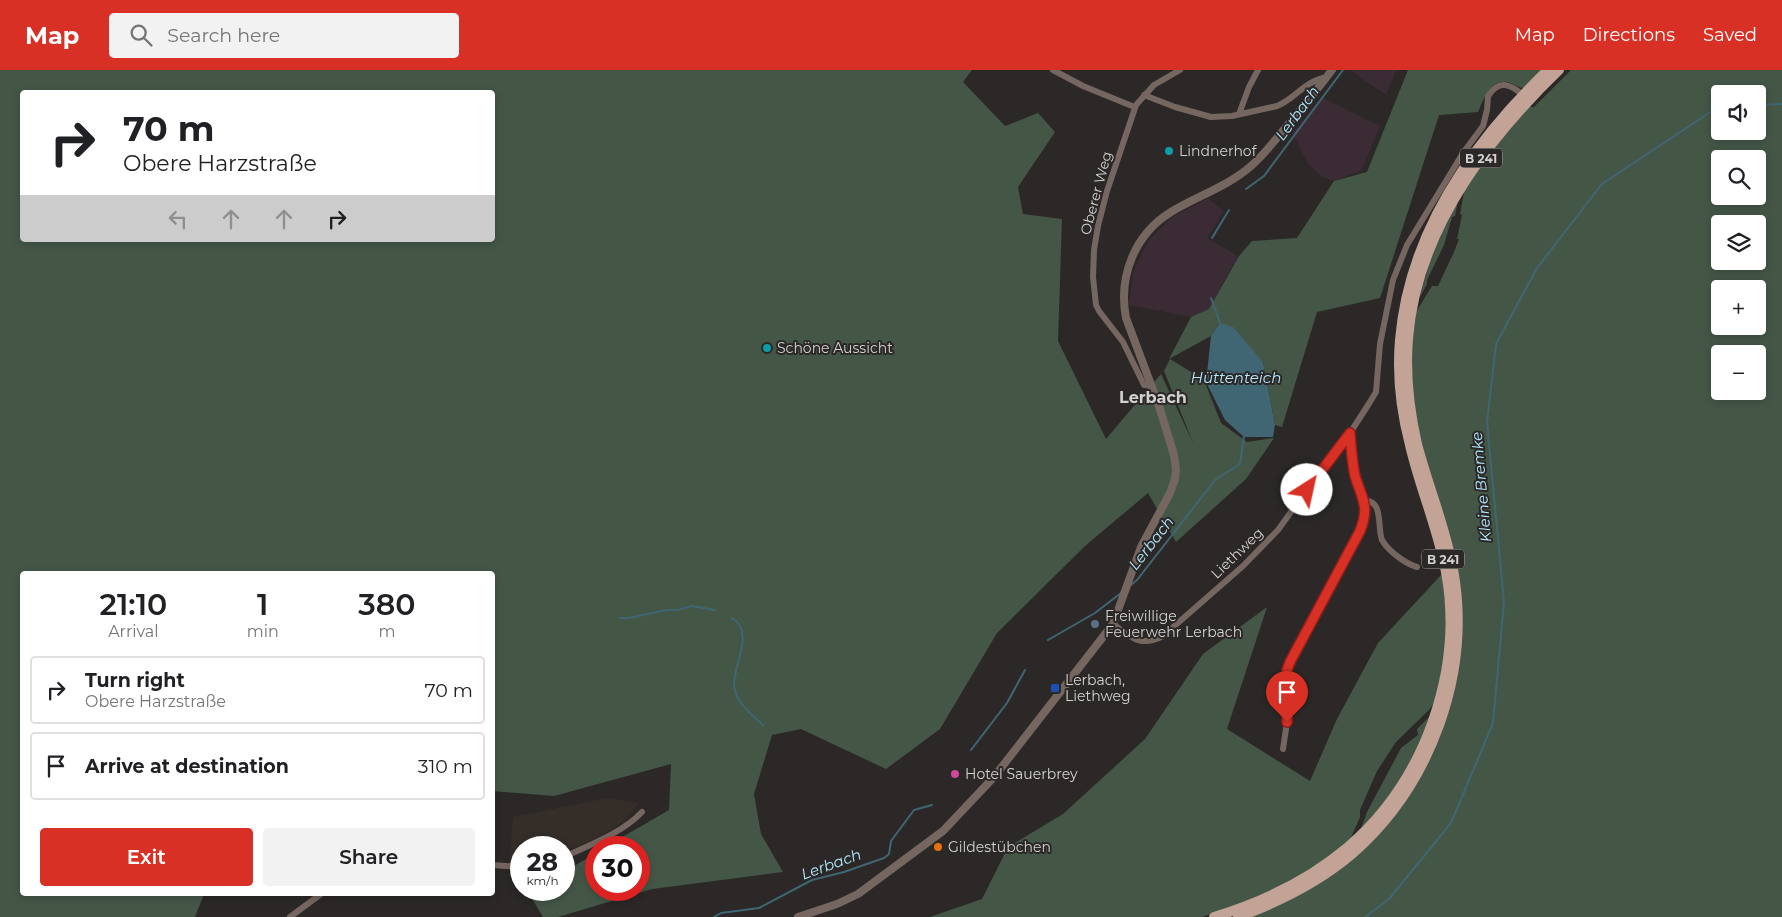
<!DOCTYPE html>
<html lang="en">
<head>
<meta charset="utf-8">
<style>
  :root { --surface:#fff; --page:#f2f2f2; --text:#202124; --muted:#757577; --line:#e0e0e0; --accent:#d93025 }
  body { margin:0; font-family:Montserrat,sans-serif; background:var(--page); color:var(--text); height:100vh; display:flex; flex-direction:column; font-size:19px; white-space:nowrap }
  * { box-sizing:border-box; margin:0 }
  p { font-size:16px; color:var(--muted) }
  .icon { flex:none; width:28px; height:28px; fill:none; stroke:currentColor; stroke-width:2; stroke-linecap:round; stroke-linejoin:round }
  .map { position:relative; flex:1; overflow:hidden }
  .details { position:absolute; left:20px; top:501px; width:475px; height:325px; display:flex; flex-direction:column; background:var(--surface); border-radius:5px; box-shadow:0 2px 8px #0003 }
  .details>* { flex:none }
  .banner { position:absolute; left:20px; top:20px; width:475px; height:152px; border-radius:5px; box-shadow:0 2px 8px #0003; background:#fff; color:var(--text); overflow:hidden }
  .tools { position:absolute; left:1711px; top:15px; display:grid; gap:10px }
  .tools a { display:grid; place-items:center; width:55px; height:55px; border-radius:5px; background:var(--surface); box-shadow:0 2px 8px #0003; font-size:25px }
  .speed { position:absolute; left:510px; top:766px; display:flex; gap:10px; font-size:25px; font-weight:700; text-align:center }
  .speed>* { display:grid; place-content:center; width:65px; height:65px; border-radius:50%; background:var(--surface); box-shadow:0 2px 8px #0003; line-height:1 }
  .speed small { font-size:12px; font-weight:400 }
  .speed .limit { border:8px solid #d22; background:#fff; color:#111 }
  .pin { position:absolute; display:grid; place-items:center; width:42px; height:42px; color:#fff; margin:-51px -21px; border-radius:50% 50% 50% 0; rotate:-45deg; box-shadow:0 0 5px #0007 }
  .pin .icon { rotate:45deg }
  .me { position:absolute; width:55px; margin:-28px; rotate:35deg; stroke-linejoin:round; filter:drop-shadow(0 0 4px #0008) }
  .turn { display:flex; align-items:center; gap:18px; height:105px; padding:0 20px; font-size:22px }
  .turn .icon { width:65px; height:65px; stroke-width:2.5 }
  .turn b { display:block; font-size:35px; line-height:42px }
  .lanes { display:flex; align-items:center; height:48px; padding:0 20px; background:#0003; justify-content:center; gap:25px; direction:ltr }
  .lanes .off { opacity:.35 }
  .eta { display:flex; justify-content:space-evenly; align-items:center; height:85px; text-align:center }
  .eta b { font-size:30px; font-weight:600; line-height:35px }
  .action { display:flex; gap:10px; margin-top:auto; padding:10px 20px }
  .action a { flex:1; height:58px; border-radius:5px; background:var(--accent); color:#fff; font-size:20px; font-weight:600; line-height:58px; text-align:center }
  .action a+a { background:var(--page); color:var(--text) }
  ul { padding:0; list-style:none }
  li { display:flex; align-items:center; gap:15px; height:68px; margin:0 10px 8px; padding:0 10px; border:2px solid var(--line); border-radius:5px }
  li div { flex:1 }
  li b { display:block; font-size:19px }
  li em { font-style:normal }
  header { display:flex; align-items:center; gap:30px; box-sizing:border-box; height:70px; padding:0 25px; background:var(--accent); color:#fff }
  header strong { font-size:24px }
  nav { display:flex; gap:28px; margin-inline-start:auto; font-size:18px }
  .search { width:350px; height:45px; background:var(--page); display:flex; align-items:center; gap:12px; box-sizing:border-box; padding:0 18px; border-radius:5px; color:var(--muted); font-size:19px }
  .map>svg:first-child { display:block }
  .industrial { fill:#3b2b35 }
  .built { fill:#352d27 }
  .green { fill:#445747; fill-rule:evenodd }
  .water { fill:#406674 }
  .lines { fill:none; stroke-linecap:round; stroke-linejoin:round }
  .stream { stroke:#406674; stroke-width:2 }
  .minor { stroke:#756660; stroke-width:6 }
  .tertiary { stroke:#756660; stroke-width:8 }
  .primary { stroke:#c2a396; stroke-width:10 }
  .route-casing { stroke:#8d1f18; stroke-width:12 }
  .route { stroke:#d93025; stroke-width:9 }
  .culture-dot { fill:#0f9aa8; stroke:#2b2827; stroke-width:2 }
  .service-dot { fill:#5c6f8a; stroke:#2b2827; stroke-width:2 }
  .transit-dot { fill:#1a4fb4; stroke:#2b2827; stroke-width:2 }
  .hotel-dot { fill:#d1479c; stroke:#2b2827; stroke-width:2 }
  .food-dot { fill:#e8710a; stroke:#2b2827; stroke-width:2 }
  .labels { text-anchor:middle; dominant-baseline:central; stroke-width:4; stroke-linejoin:round; paint-order:stroke }
  .shield { fill:#2b2827; stroke:#a19e9d; stroke-width:1 }
  .shield-label { font-size:12px; font-weight:bold; fill:#d3d1d0 }
  .poi-label { font-size:14px; fill:#d3d1d0; stroke:#2b2827; text-anchor:start }
  .street-label { font-size:14px; fill:#d3d1d0; stroke:#2b2827 }
  .water-label { font-size:15px; font-style:italic; fill:#b2e9fe; stroke:#2b2827 }
  .quarter-label { font-size:16px; font-weight:bold; fill:#d3d1d0; stroke:#2b2827 }
</style>
</head>
<body>
<header>
<strong>Map</strong>
<div class="search"><svg class="icon" aria-label="search" viewBox="0 0 24 24"><circle cx="10" cy="10" r="6"/><path d="M15 15l6 6"/></svg>Search here</div>
<nav><a>Map</a><a>Directions</a><a>Saved</a></nav>
</header>
<div class="map">
<svg width="1782" height="847" viewBox="0 0 1782 847">
  <rect width="100%" height="100%" fill="#2b2827"/>
  <path class="industrial" d="M1350,0H1396L1386,25Z
    M1322,27L1380,56L1362,100L1334,111L1322,107L1309,95L1292,63Z
    M1208,128L1224,141L1207,168L1238,186L1209,239L1191,247L1129,235L1133,202L1149,170L1171,148Z"/>
  <path class="built" d="M607,728L639,733L624,751L598,768L564,782V778H521V792H509L513,747Z"/>
  <path class="green" d="M0,0H972L963,12L1005,56L1038,43L1055,62L1018,117L1023,144L1062,149L1058,271L1106,369L1161,304L1194,375L1164,301L1170,289L1204,310L1221,353L1247,372L1274,368L1246,409L1176,472L1148,423L1085,476L997,563L940,659L886,699L801,659L772,665L754,724L761,764L783,802L652,819L558,847H543L528,822L532,820H564V802L596,783V820H639V778L605,777L669,740L671,694L554,726L493,721L492,504H22V824H204L195,847H0ZM22,22H492V170H22Z
    M1408,0H1542L1523,18C1517,17 1513,13 1507,12C1489,10 1484,29 1478,42L1439,45L1380,228L1317,242L1282,357L1275,355L1263,292L1220,253L1211,266L1169,289L1191,247L1209,239L1239,186L1252,171L1297,168L1334,111L1367,102Z
    M1571,0H1782V847H1248L1368,773L1458,598L1429,402L1414,343L1410,295L1416,242L1432,216H1438L1454,182L1459,169H1457L1462,145L1460,144L1465,117L1489,83L1528,37H1534ZM1720,24H1758V61H1720ZM1720,89H1758V126H1720ZM1720,154H1758V191H1720ZM1720,219H1758V256H1720ZM1720,284H1758V321H1720Z
    M1458,130L1455,146L1452,147L1444,175L1427,210V214L1419,229L1433,181Z
    M1442,504L1446,543L1445,580L1437,627L1430,639L1396,672L1377,701L1360,740V747L1350,770L1332,785L1284,815L1230,838L1202,847H930L982,829L1008,777L1063,744L1145,669L1203,584L1267,537L1227,659L1310,711L1337,649L1378,573Z
    M1429,647H1430L1409,696L1386,731L1361,759L1367,742L1401,678L1418,665L1417,659Z"/>
  <path class="water" d="M1220,253L1233,257L1263,292L1275,355L1273,367H1244L1225,350L1206,312L1211,266Z"/>
  <g class="lines">
    <path class="stream" d="M1758,35L1782,34
      M1246,119L1264,106L1343,0
      M1212,168L1229,140
      M1211,228L1220,253
      M1131,515L1137,510L1215,410L1240,394L1244,366
      M620,548H629L667,540H678L692,536L715,540
      M732,548C755,561 734,594 734,614C734,631 752,645 763,655
      M1048,570L1095,543L1121,523
      M971,680L1007,633L1025,600
      M714,847L721,843L759,838L812,810L844,802L884,788L889,784L891,771L914,740L932,735
      M1365,847L1389,829L1451,753L1493,653L1504,532L1487,352L1496,274L1537,198L1602,114L1712,41L1720,40"/>
    <path class="minor" d="M1053,0L1083,16L1132,36
      M1144,25L1175,37L1211,47L1232,46L1277,36C1297,28 1302,12 1327,7
      M1239,44L1249,17L1258,0
      M1152,316L1144,315L1123,272L1099,241L1096,235L1093,207L1094,180L1098,156L1107,121L1136,35L1154,15L1180,0
      M1364,431C1384,429 1377,458 1382,470C1388,481 1406,494 1417,497
      M1113,554C1131,567 1140,578 1163,566L1243,496L1278,460L1316,407L1350,363L1370,332L1376,322L1380,274L1393,210L1407,175L1463,83L1483,56L1487,40L1488,26C1499,9 1510,14 1523,25
      M1283,679L1287,652V600L1290,592L1360,461C1371,435 1360,428 1355,403C1352,390 1351,377 1350,363
      M564,787C590,775 622,763 642,742
      M492,795L521,797
      M290,847L321,824"/>
    <path class="tertiary" d="M798,847L837,834L858,824L943,761L994,707L1113,554L1141,477L1170,423L1175,409L1176,400L1174,385L1159,336L1126,248C1118,206 1135,164 1171,142C1197,126 1227,117 1251,96C1264,85 1275,70 1286,57C1302,38 1318,19 1332,0"/>
    <path class="primary" d="M1214,847C1263,832 1309,810 1348,777C1425,711 1464,601 1446,502C1438,459 1420,418 1410,375C1401,341 1397,305 1400,270C1409,163 1473,72 1548,0
      M1238,847C1279,832 1319,812 1352,784C1431,715 1472,603 1453,499C1445,456 1428,416 1417,374C1409,339 1405,305 1408,269C1416,163 1484,72 1559,0"/>
  </g>
  <g class="lines">
    <defs>
      <path id="route" d="M1287,652V600L1290,592L1360,461C1370,436 1362,429 1355,406C1352,392 1351,377 1350,363L1307,420"/>
    </defs>
    <use href="#route" class="route-casing"/>
    <use href="#route" class="route"/>
  </g>
  <g class="culture-dot">
    <circle cx="1169" cy="81" r="5"/>
    <circle cx="767" cy="278" r="5"/>
  </g>
  <circle class="service-dot" cx="1095" cy="554" r="5"/>
  <rect class="transit-dot" x="1050" y="613" width="10" height="10" rx="2.5"/>
  <circle class="hotel-dot" cx="955" cy="704" r="5"/>
  <circle class="food-dot" cx="938" cy="777" r="5"/>
  <g class="labels">
    <g class="shield">
      <rect x="1460" y="78.5" width="42" height="19" rx="4"/>
      <rect x="1422" y="479.5" width="42" height="19" rx="4"/>
    </g>
    <g class="shield-label">
      <text x="1481" y="88">B 241</text>
      <text x="1443" y="489">B 241</text>
    </g>
    <g class="poi-label">
      <text x="1179" y="81">Lindnerhof</text>
      <text x="777" y="278">Schöne Aussicht</text>
      <text x="1105" y="546">Freiwillige<tspan x="1105" dy="16">Feuerwehr Lerbach</tspan></text>
      <text x="1065" y="610">Lerbach,<tspan x="1065" dy="16">Liethweg</tspan></text>
      <text x="965" y="704">Hotel Sauerbrey</text>
      <text x="948" y="777">Gildestübchen</text>
    </g>
    <g class="street-label">
      <text transform="translate(1096 123) rotate(-75)">Oberer Weg</text>
      <text transform="translate(1237 483) rotate(-44)">Liethweg</text>
    </g>
    <g class="water-label">
      <text transform="translate(1297 43) rotate(-54)">Lerbach</text>
      <text x="1236" y="307">Hüttenteich</text>
      <text transform="translate(1481 417) rotate(-95)">Kleine Bremke</text>
      <text transform="translate(1151 473) rotate(-52)">Lerbach</text>
      <text transform="translate(831 794) rotate(-20)">Lerbach</text>
    </g>
    <g class="quarter-label">
      <text x="1153" y="327">Lerbach</text>
    </g>
  </g>
</svg>
<div class="tools">
<a><svg class="icon" aria-label="sound" viewBox="0 0 24 24"><path d="M4 9h4l5-4v14l-5-4H4zM17 9q2 3 0 6"/></svg></a>
<a><svg class="icon" aria-label="search" viewBox="0 0 24 24"><circle cx="10" cy="10" r="6"/><path d="M15 15l6 6"/></svg></a>
<a><svg class="icon" aria-label="layers" viewBox="0 0 24 24"><path d="M12 4l9 5-9 5-9-5zM3 14l9 5 9-5"/></svg></a>
<a>+</a>
<a>−</a>
</div>
<div class="speed"><div>28<small>km/h</small></div><div class="limit">30</div></div>
<div class="pin" style="left:1287px;top:652px;background:#d93025"><svg class="icon" aria-label="arrive" viewBox="0 0 24 24"><path d="M6 21V4h12l-3 4 3 4H6"/></svg></div>
<svg class="me" style="left:1307px;top:420px" viewBox="-20 -20 40 40"><circle r="19" fill="#fff"/><path d="M0-13L10 11 0 6-10 11z" fill="#d93025"/></svg>
<div class="banner">
<div class="turn"><svg class="icon" aria-label="right" viewBox="0 0 24 24"><path d="M7 20v-9h11M14 6l5 5-5 5"/></svg><div><b>70 m</b>Obere Harzstraße</div></div>
<div class="lanes"><svg class="icon off" aria-label="left" viewBox="0 0 24 24"><path d="M17 20v-9H6M10 6l-5 5 5 5"/></svg><svg class="icon off" aria-label="ahead" viewBox="0 0 24 24"><path d="M12 20V5M6 11l6-6 6 6"/></svg><svg class="icon off" aria-label="ahead" viewBox="0 0 24 24"><path d="M12 20V5M6 11l6-6 6 6"/></svg><svg class="icon" aria-label="right" viewBox="0 0 24 24"><path d="M7 20v-9h11M14 6l5 5-5 5"/></svg></div>
</div>
<section class="details">
<div class="eta">
<div><b>21:10</b><p>Arrival</p></div>
<div><b>1</b><p>min</p></div>
<div><b>380</b><p>m</p></div>
</div>
<ul>
<li><svg class="icon" aria-label="right" viewBox="0 0 24 24"><path d="M7 20v-9h11M14 6l5 5-5 5"/></svg><div><b>Turn right</b><p>Obere Harzstraße</p></div><em>70 m</em></li>
<li><svg class="icon" aria-label="arrive" viewBox="0 0 24 24"><path d="M6 21V4h12l-3 4 3 4H6"/></svg><div><b>Arrive at destination</b></div><em>310 m</em></li>
</ul>
<div class="action"><a>Exit</a><a>Share</a></div>
</section>
</div>
</body>
</html>
